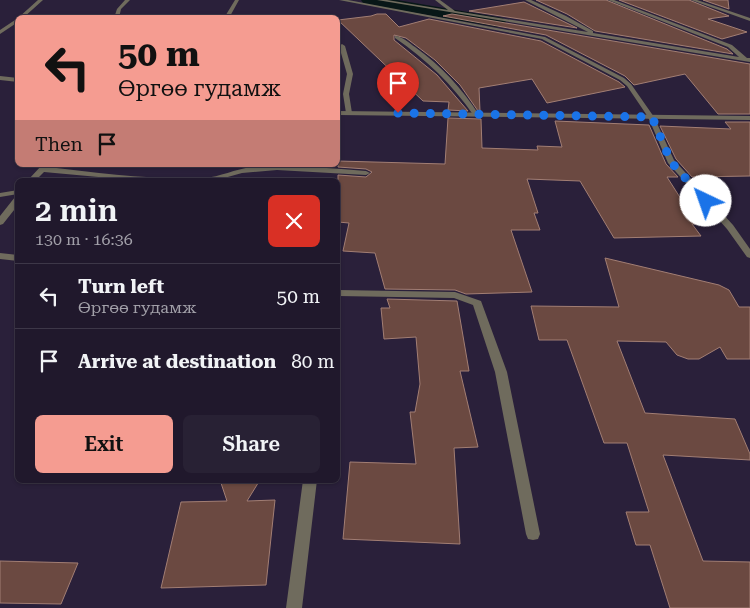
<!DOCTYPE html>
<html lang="en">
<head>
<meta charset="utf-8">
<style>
  :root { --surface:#20182c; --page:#282134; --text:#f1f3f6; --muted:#a2a0a9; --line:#3d3748; --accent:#f59c91 }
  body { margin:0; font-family:"Roboto Serif",serif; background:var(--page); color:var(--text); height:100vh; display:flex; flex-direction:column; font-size:19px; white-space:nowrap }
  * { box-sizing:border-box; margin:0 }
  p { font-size:16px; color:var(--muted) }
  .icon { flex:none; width:28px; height:28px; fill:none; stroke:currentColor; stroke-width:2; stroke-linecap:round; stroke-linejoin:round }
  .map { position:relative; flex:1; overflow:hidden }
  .sheet { position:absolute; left:15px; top:178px; width:325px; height:305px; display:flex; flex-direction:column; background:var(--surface); border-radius:8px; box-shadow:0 1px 4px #0004,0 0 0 1px var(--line) }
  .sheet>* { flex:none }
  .top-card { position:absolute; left:15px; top:15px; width:325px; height:152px; border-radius:8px; box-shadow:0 1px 4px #0004,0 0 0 1px var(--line); background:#f59c91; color:#111; overflow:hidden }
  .pin { position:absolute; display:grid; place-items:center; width:42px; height:42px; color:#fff; margin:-51px -21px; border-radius:50% 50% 50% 0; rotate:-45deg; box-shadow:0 0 5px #0007 }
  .pin .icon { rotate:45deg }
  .me { position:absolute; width:55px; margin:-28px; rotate:318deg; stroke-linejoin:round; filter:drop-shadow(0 0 4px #0008) }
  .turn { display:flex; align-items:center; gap:18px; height:105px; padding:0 20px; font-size:22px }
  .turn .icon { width:65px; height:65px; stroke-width:2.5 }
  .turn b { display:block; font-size:35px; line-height:42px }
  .then { display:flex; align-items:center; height:48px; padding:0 20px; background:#0003; gap:10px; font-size:19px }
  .round { display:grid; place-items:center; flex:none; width:52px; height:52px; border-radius:8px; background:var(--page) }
  .summary { display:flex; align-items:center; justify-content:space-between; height:85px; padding:0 20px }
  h1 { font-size:30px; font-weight:600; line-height:38px }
  .cta { display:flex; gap:10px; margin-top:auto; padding:10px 20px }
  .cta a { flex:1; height:58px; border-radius:8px; background:var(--accent); color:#111; font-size:20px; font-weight:600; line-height:58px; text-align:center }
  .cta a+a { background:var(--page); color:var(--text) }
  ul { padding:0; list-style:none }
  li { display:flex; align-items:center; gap:15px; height:65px; padding:0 20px; border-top:1px solid var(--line) }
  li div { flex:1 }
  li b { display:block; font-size:19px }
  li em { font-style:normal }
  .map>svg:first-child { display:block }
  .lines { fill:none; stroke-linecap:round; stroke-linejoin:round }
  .canal { fill:#081717; fill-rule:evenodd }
  .building { fill:#6b4941; stroke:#a27e74 }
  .minor { fill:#6f6b5d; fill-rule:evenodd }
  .tertiary { fill:#6f6b5d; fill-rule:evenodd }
  .route { stroke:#1a73e8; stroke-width:9; stroke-dasharray:0 16.2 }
</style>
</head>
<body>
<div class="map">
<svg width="750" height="608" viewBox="0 0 750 608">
  <rect width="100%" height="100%" fill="#2a203a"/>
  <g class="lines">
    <path class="canal" d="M361,0H397L497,17L503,18L506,22L503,26L497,27L369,5L363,3Z"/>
  </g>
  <path class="building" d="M536,0H606L727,49L733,54L595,31L567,14Z
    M619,0H689L729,16L708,19L747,32L722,39Z
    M703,0H728L729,9Z
    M524,2L577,28L469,11Z
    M377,14H386L399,27L429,19L541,41L619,82L625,87L547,103L532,79L479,88L480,111H478L460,85L435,60L406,38L394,35V40L437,75L468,111L448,110L449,102L423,101L338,20L371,16Z
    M452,14L750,64V114H718L685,74L634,85L625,76L546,35L443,16Z
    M448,118L481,119L482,148L538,150L537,146L562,147L555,121L649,125L666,164L678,177H667L697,224H692L701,236L614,238L580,181L527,179L538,213H534L540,230H511L532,292L466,294L455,290L385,289L375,253L343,251L349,223L338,222V175L366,177L372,172L366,169L338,167V161L445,164Z
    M725,122H750V176L692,177L676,159L660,126L731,129Z
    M605,258L719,285L729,290L739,307H750V359H727L720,347L699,359H688L677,355L666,342L617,341L645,413L735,419L750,454V460L663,455L703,561L750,562V608H670L650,545H636L626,512H649L627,443H604L567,340H539L531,306L619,307Z
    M387,299L457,301L469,371H460L478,447L454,448L460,544L343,539L350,462L416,464L410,412H415L420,384L416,337L384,339L381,308H390Z
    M220,480H260L247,501L275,500L266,585L161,588L181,502L227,501Z
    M0,561L78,563L61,604L0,603Z"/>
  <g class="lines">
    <path class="minor" d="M38,0H43L23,18H18Z
      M125,0H130L121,9L119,18H114L117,9Z
      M235,0H239L229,18H224Z
      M339,0H348L545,37L624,78L631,84L654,117L674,160L733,225L750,249V258L747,257L727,229L668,163L648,117L627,86L620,80L542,39Z
      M377,0H387L448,10L435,0H440L455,11L588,32L525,0H531L566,16L593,31V33L739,57L728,47L608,0H614L732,45L747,58H750V62Z
      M691,0H697L750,18V21Z
      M18,18V22L0,34V30Z
      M395,36C402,36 409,43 415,47C441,66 462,88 479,115L478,116H474C452,84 427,60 395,38Z
      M342,44L345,46L353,74L349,94L352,113L349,115L346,113L343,94L347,74L339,46Z
      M42,165H48V167C99,173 152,180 204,178C220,177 235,169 252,167C290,164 328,168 366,171L370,173L366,175L277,170L242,173L217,180H131L44,172L36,180H28Z
      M18,190V194L0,197V193Z
      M15,197H18V205L3,224L0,225V216Z
      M0,253L18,255V261L0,259Z
      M338,290L455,292L481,301L507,372L540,534L538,539L533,540L528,539L526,534L495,372L473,305L454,298L338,296Z
      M303,480H317L302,608H286Z"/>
    <path class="tertiary" d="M0,76L18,78V82L0,80Z
      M338,111L750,116V120L338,115Z"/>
  </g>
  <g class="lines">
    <path class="route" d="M398,113L652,117L671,162L706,201"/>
  </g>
</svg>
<div class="pin" style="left:398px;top:113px;background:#d93025"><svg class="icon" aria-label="arrive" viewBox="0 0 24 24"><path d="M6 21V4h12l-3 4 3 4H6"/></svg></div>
<svg class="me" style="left:706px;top:201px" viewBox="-20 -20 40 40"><circle r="19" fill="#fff"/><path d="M0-13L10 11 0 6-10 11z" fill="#1a73e8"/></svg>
<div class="top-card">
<div class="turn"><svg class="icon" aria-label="left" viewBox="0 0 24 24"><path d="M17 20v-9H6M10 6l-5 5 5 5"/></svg><div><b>50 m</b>Өргөө гудамж</div></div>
<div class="then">Then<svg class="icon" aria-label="arrive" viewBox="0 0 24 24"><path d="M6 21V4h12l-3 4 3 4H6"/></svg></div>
</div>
<section class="sheet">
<div class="summary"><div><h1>2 min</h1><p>130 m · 16:36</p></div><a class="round" style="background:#d93025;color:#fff"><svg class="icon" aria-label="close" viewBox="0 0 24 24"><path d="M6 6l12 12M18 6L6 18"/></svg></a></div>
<ul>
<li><svg class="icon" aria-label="left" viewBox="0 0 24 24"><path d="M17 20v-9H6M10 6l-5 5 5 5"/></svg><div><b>Turn left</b><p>Өргөө гудамж</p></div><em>50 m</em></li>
<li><svg class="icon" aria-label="arrive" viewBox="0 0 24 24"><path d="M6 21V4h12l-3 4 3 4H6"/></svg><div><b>Arrive at destination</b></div><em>80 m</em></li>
</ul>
<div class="cta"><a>Exit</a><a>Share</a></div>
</section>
</div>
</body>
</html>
